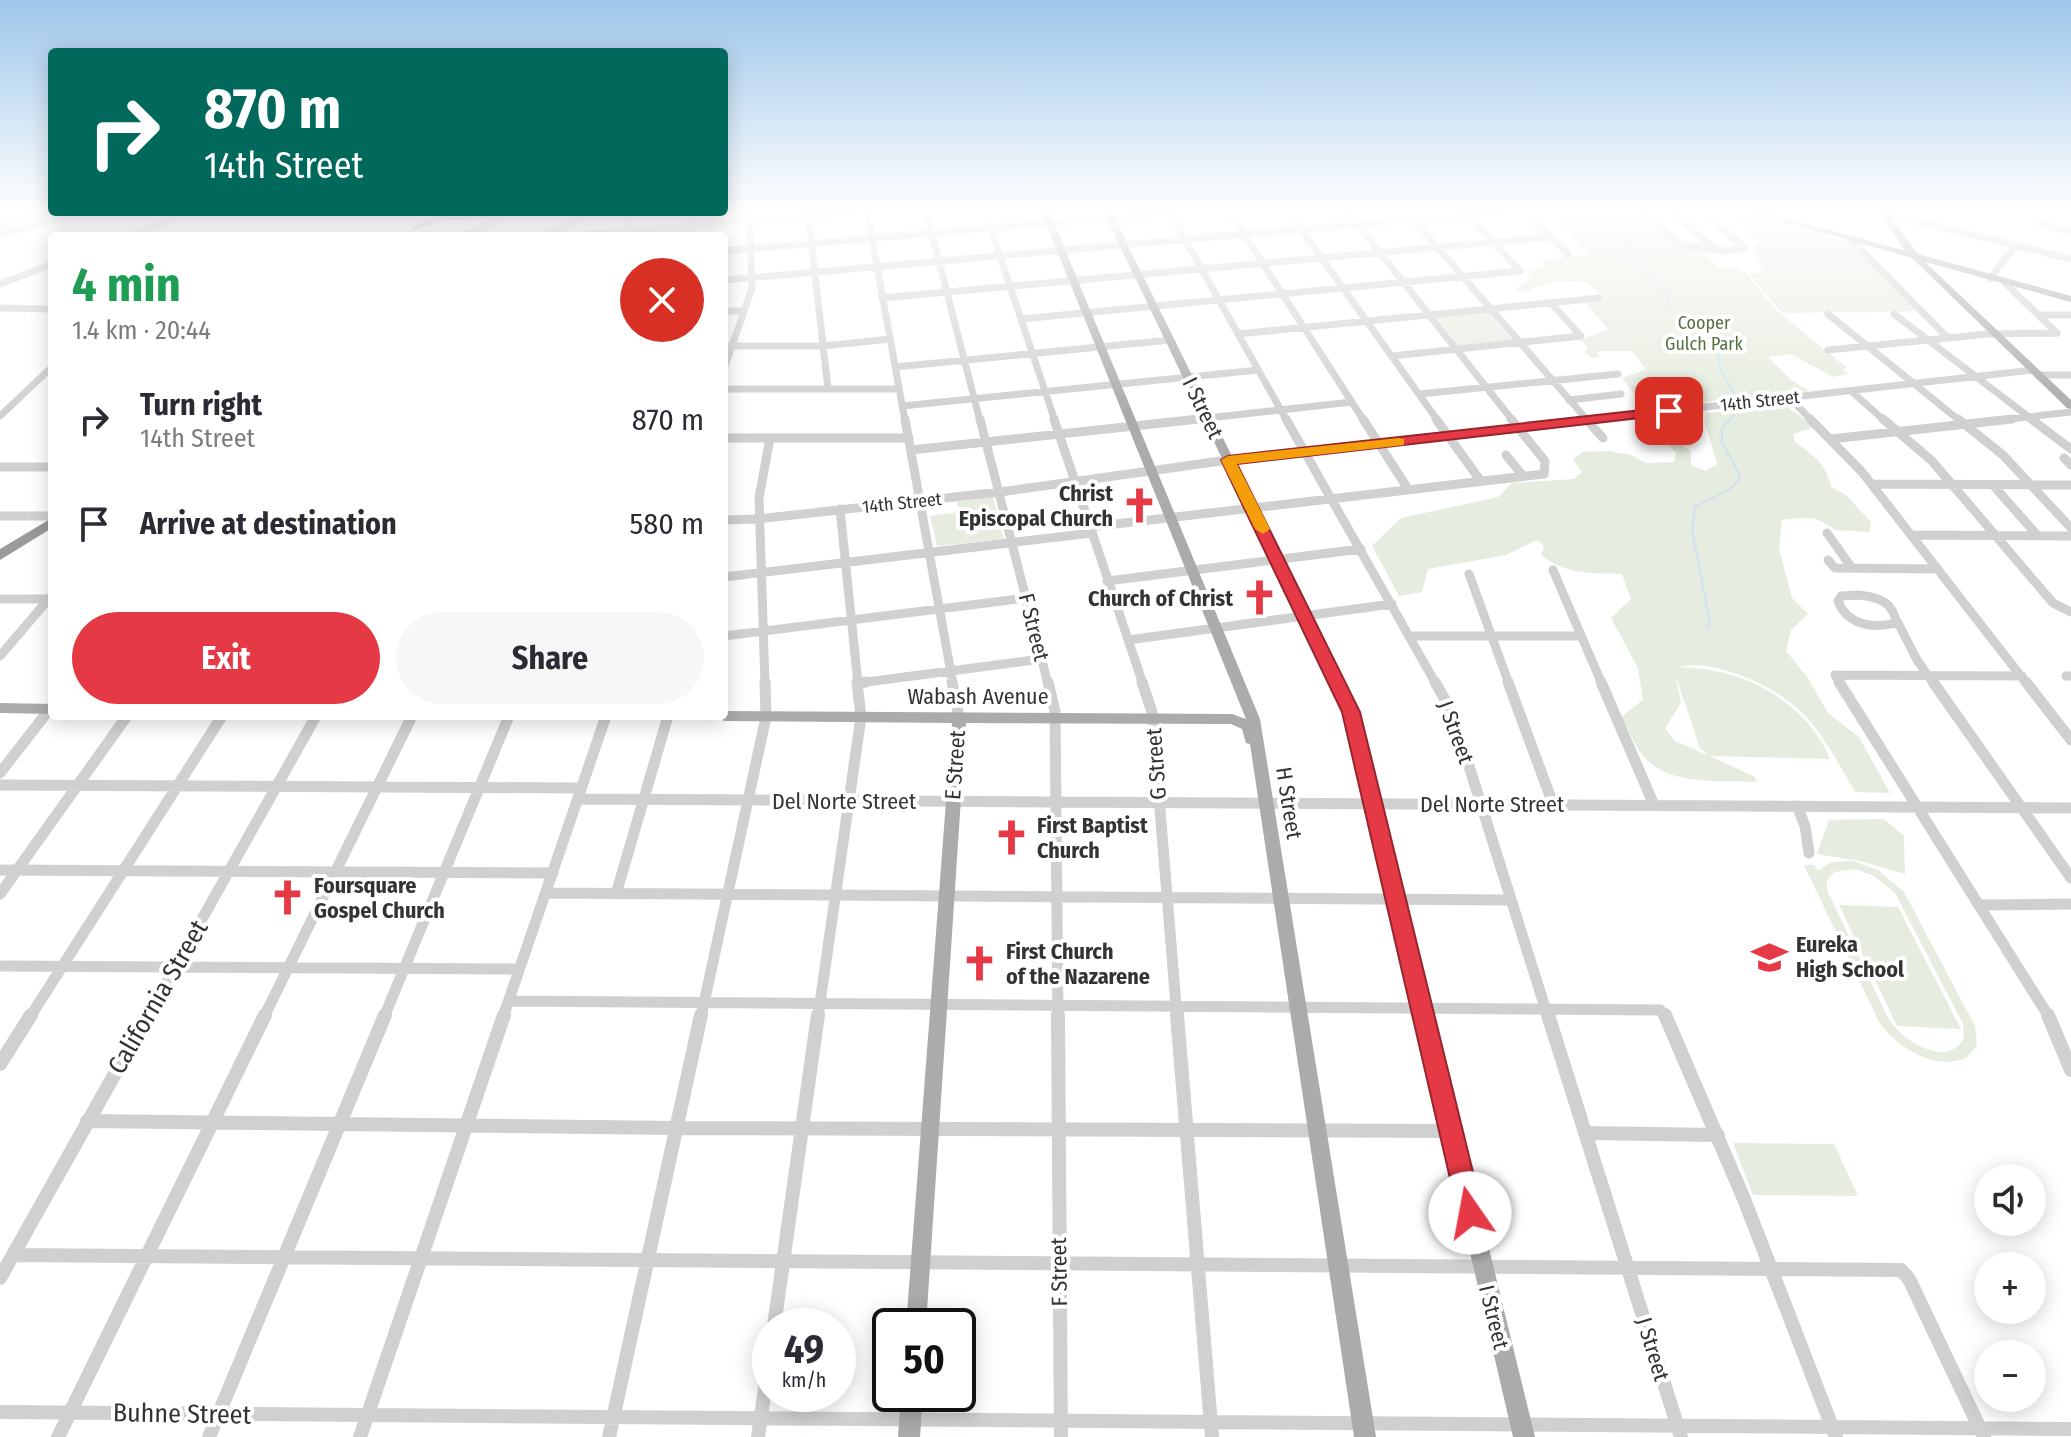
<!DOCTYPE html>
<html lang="en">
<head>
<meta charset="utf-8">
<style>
  :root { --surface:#fff; --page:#f7f7f7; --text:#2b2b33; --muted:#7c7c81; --accent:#e63946 }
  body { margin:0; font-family:"Fira Sans Condensed",sans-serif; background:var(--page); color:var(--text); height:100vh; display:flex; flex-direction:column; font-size:30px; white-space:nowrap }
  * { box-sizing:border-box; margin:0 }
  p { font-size:26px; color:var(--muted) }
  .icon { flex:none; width:44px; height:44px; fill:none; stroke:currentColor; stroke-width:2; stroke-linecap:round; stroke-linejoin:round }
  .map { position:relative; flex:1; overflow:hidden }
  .side { position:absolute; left:48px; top:232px; width:680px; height:488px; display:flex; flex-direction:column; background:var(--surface); border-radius:8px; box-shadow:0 4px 20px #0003 }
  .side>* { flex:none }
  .top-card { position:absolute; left:48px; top:48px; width:680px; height:168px; border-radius:8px; box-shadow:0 4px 20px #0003; background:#00695c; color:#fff; overflow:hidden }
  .fabs { position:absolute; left:1974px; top:1164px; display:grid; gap:16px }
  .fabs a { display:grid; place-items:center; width:72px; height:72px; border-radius:50%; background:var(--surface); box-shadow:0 4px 20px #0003; font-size:40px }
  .speed { position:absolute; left:752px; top:1308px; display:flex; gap:16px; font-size:40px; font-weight:700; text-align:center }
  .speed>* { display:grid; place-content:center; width:104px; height:104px; border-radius:50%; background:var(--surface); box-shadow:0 4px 20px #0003; line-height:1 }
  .speed small { font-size:20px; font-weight:400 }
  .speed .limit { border:4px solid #111; border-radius:12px; background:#fff; color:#111 }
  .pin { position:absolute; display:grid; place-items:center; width:68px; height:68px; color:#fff; margin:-34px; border-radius:16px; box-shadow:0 4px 12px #0006 }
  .me { position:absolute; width:88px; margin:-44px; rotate:348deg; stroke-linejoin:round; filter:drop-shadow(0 0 6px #0008) }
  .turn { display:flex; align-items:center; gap:28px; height:168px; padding:0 24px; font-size:36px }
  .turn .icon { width:104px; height:104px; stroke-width:2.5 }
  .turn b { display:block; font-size:56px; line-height:68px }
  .round { display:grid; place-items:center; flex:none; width:84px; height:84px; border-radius:42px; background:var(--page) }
  .head { display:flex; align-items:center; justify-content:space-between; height:136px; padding:0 24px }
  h1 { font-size:48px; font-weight:700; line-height:60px; color:#1e9e55 }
  .cta { display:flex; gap:16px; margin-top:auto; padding:16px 24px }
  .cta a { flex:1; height:92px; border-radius:48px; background:var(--accent); color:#fff; font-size:32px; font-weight:700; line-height:92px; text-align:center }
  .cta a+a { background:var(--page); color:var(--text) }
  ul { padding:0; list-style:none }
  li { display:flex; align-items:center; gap:24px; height:104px; padding:0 24px }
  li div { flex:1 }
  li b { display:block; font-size:30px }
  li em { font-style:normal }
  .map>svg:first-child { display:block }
  .green { fill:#e6ecdf; fill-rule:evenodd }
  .water { fill:#cfe2ee }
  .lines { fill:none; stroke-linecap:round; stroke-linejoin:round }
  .stream { stroke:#cfe2ee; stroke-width:2 }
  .minor-far3 { stroke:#d0d0d0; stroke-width:7 }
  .minor-far2 { stroke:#d0d0d0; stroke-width:9 }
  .minor-far1 { stroke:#d0d0d0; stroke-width:11 }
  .minor { stroke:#d0d0d0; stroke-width:14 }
  .major { fill:#ababab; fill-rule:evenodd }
  .highway { fill:#9a9a9a; fill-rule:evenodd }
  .route { fill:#e63946; stroke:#96252e; stroke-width:2 }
  .slow { fill:#f59e0b }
  .labels { text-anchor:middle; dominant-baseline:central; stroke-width:8; stroke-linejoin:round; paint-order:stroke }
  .far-park-label { font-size:18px; fill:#56703f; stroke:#fff }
  .far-street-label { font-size:18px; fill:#333; stroke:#fff }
  .street-label { font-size:22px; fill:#333; stroke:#fff }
  .poi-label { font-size:22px; font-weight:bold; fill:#333; stroke:#fff; text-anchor:start }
  .near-street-label { font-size:26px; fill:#333; stroke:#fff }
</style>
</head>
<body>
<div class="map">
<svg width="2071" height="1437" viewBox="0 0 2071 1437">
  <rect width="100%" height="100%" fill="#fff"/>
  <path class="green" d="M1553,211H1642L1647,221L1672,243L1703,251L1719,269L1737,268L1746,273L1777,311L1846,367L1843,370L1848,374L1833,377L1791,354L1768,357L1791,380L1810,391L1645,408L1622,378L1646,369L1632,351H1601L1597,353L1600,357L1592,358L1584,352L1588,348L1581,340L1608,329L1586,303L1601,296C1597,292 1592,285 1585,283C1571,278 1537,283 1526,293L1514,289L1530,279L1527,271L1545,266L1541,261L1590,254L1579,245Z
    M1736,211L1851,243L1918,311L1782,313L1749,273H1764L1752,248L1760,243L1755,237L1748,238L1745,230L1750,229L1744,227Z
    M1488,312L1513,341L1460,347L1436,317Z
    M1786,406L1815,427L1793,434L1795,442C1814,456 1826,463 1831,487L1846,495L1871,522L1869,532L1835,530C1818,515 1804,517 1782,520L1779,549L1792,598L1808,614L1791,630L1786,651L1808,678L1828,713L1859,737L1890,793L1855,792C1820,732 1808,702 1740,675C1720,668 1699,662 1679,667C1689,668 1699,668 1710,670C1760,678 1811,711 1830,759L1710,756L1755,777L1757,782C1724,780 1672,786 1647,760C1636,750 1629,730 1621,717L1643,700L1638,668L1611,618L1631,599L1622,574C1591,573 1566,575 1541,555L1544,546L1537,540L1506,555L1428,569L1422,592L1399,596L1372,546L1401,518L1498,497L1512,483L1574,479L1582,472L1573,460L1582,452L1609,451L1631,455L1646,463L1674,462L1676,453L1663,438L1678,441L1691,452V465L1706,471L1717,464L1705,423L1706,413ZM1676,677L1700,748L1709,756L1675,741L1665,728L1681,703Z
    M993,497L1004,539L937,546L930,516L959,512L957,502Z
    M1884,819L1904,836L1905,874L1860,861L1817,854L1829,820Z
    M1853,861L1878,870L1904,892L1975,1026L1977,1045L1966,1058C1933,1071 1897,1047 1879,1022L1804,865H1814L1818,871L1831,862ZM1855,869L1874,876L1895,893L1963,1024L1964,1038C1947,1070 1903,1040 1889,1020L1827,890V881L1834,872Z
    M1839,905L1898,907L1961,1029L1897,1026Z
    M1733,1143L1834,1144L1858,1196L1753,1195Z"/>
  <path class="water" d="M0,211L65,212L0,230Z"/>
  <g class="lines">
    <path class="stream" d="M1640,211L1641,231L1627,246L1626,252L1668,298L1669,309L1708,335L1718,354L1720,368L1737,399
      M190,219L205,212
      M1708,628L1710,624L1692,529L1695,507C1710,497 1734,493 1740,476L1722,442V428L1732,418L1738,405"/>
    <path class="minor-far3" d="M926,211L980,421
      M985,211L1055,421
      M1169,211L1287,421
      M1229,211L1364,421
      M1288,211L1438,421
      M1347,211L1513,421
      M1406,211L1588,421
      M1524,211L1568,254
      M1651,211L1645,215L1681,245L1723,251L1745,248
      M1671,211L1715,249
      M1700,211L1745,248
      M808,212L828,389
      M1465,212L1520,271
      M1884,213L2071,259
      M2041,224L2071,232
      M629,234L631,212
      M0,235L83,212
      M129,236L192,212
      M465,236L513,212
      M539,236L599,212
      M567,236L867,211L905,421
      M689,236L690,212
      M1851,240L1948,338
      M724,251L1185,211
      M1990,279L2015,246
      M724,280L1509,211
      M2005,283L2057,333
      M0,284L52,264
      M882,298L1550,237
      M1551,303L1581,336
      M0,308L52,309
      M724,311H744
      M1828,314L1960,421
      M1894,314L2034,421
      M2040,315H2071
      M1021,319L1520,271
      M1238,334L1599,298
      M724,346H823L890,339
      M1828,350L1988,334L2057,333
      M1392,356L1581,336
      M895,367L1170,340
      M724,369L752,288L749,211
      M2038,375H2071
      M724,389H899
      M1851,391L1885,421
      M1419,394L1618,374
      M1790,398L1812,421
      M1569,400L1621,394
      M902,406L1258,370
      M0,416L52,367
      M1181,421L1352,402
      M1580,421L2033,370
      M1994,421L2071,412"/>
    <path class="minor-far2" d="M905,419L953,684
      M980,419L1048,684
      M1054,419L1143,684
      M1286,419L1436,684
      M1363,419L1408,489
      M1436,419L1480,480
      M1586,419L1603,438
      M1810,419L1862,472L2027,684
      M1883,419L1932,461L2053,603L2071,612
      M1958,419L2003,455L2071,528
      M2031,419L2071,449
      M724,438H909
      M1831,439L2012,419
      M911,450L1199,419
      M1506,455L1523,476
      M2064,458L2071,465
      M0,467H52
      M1873,484L2071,485
      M1993,485L2037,535
      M840,509L858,684
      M0,516H52
      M724,520L758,519L1000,492L1228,460L1598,419
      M1090,527L1544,474L1545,461L1511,419
      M1827,533L1852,568
      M1912,535L2071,536
      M1828,560L1835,568L1938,569
      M1553,570L1602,684
      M1469,574L1509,684
      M724,577L1092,533
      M1107,581L1361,549
      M1859,595C1878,597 1894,602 1896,623C1873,629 1847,625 1838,601L1841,596Z
      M0,599H50
      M1897,621L1917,660L1934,684
      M724,636L1026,598
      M1410,636H1581
      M1128,640L1392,604
      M0,656L52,595
      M1835,675L1841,684
      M1835,675L2022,676
      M2066,676H2071
      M859,683L1042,659
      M765,684L759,498L770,438"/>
    <path class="minor-far1" d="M952,682L959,718
      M1048,682L1055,711L1058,1017
      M1142,682L1152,712L1177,1017
      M1435,682L1452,712L1548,1017
      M1508,682L1553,804
      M1601,682L1654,805
      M1839,682L2049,1017
      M1933,682L2071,878
      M2026,682L2071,740
      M859,683L866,682
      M0,773L52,706
      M0,785L581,788
      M578,799L2071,808
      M1797,806L1805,826L1809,853
      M0,870L553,873
      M546,893L1510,900
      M0,894L127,716
      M616,894L668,716
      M1980,905L2071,904
      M0,966L519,969
      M509,1001L1660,1010L1667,1017
      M30,1017L222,716
      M147,1017L316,716
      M264,1017L412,716
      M384,1017L509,716
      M503,1017L606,716
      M701,1017L766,717L765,682
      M818,1017L861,717L857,682"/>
    <path class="minor" d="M1058,1015L1061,1437
      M1177,1015L1212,1437
      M1548,1015L1681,1437
      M1665,1015L1744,1199L1836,1437
      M2048,1015L2071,1070
      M0,1064L31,1015
      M87,1121L675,1128L1452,1131
      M1586,1133L1718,1135
      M13,1255L1901,1270L1909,1279L1984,1437
      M0,1278L148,1015
      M774,1326L818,1015
      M0,1412L2071,1429
      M58,1437L265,1015
      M209,1437L385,1015
      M360,1437L504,1015
      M609,1437L701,1015
      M758,1437L770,1354"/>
    <path class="major" d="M1041,211H1049L1260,719L1376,1437H1354L1250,744L1246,743L1242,729L1231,724L966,723L926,1326H906L952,723L724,721L717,716H724V711L1232,714L1246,719Z
      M1103,211H1111L1358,712L1535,1437H1513L1344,712Z
      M1745,211H1760L1906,251L1877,211H1886L1918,254L2071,296V302L1925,262L2071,400V409L2067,408L1912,258Z
      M0,703L52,704V714L0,713Z
      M901,1394H923L920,1437H898Z"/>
    <path class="highway" d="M481,212H528L523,215L440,221L416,230L411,227L438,215Z
      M52,518V528L0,560V549Z"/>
  </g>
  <linearGradient id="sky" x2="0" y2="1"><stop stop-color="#9ec6ea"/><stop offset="0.51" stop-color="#fff"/><stop offset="1" stop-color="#fff" stop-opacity="0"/></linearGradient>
  <rect width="2071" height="412" fill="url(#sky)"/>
  <path class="route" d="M1669,407L1674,408V414L1237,464L1360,712L1483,1213L1479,1221L1470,1225L1461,1221L1458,1213L1342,712L1221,460L1228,456Z"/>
  <path class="slow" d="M1399,438L1404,439V445L1237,464L1270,529L1263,534L1255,529L1221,460L1228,456Z"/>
  <defs>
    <symbol id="church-bare" viewBox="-9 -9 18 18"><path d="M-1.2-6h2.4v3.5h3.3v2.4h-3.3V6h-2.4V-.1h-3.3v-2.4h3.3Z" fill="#e63946" stroke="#fff" stroke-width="2.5" paint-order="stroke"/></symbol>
    <symbol id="school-bare" viewBox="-9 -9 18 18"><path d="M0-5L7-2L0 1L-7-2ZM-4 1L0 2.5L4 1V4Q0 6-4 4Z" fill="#e63946" stroke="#fff" stroke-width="2.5" paint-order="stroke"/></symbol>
  </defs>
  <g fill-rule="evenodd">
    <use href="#church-bare" x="1114" y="480" width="51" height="51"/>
    <use href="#church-bare" x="1234" y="572" width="51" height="51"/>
    <use href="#church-bare" x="986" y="812" width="51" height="51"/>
    <use href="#church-bare" x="262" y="872" width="51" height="51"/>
    <use href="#school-bare" x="1744" y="932" width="51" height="51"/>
    <use href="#church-bare" x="954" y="938" width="51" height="51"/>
  </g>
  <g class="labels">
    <g class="far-park-label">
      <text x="1704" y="323">Cooper<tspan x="1704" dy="21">Gulch Park</tspan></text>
    </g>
    <g class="far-street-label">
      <text transform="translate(1760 401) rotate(-6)">14th Street</text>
      <text transform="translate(902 503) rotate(-6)">14th Street</text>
    </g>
    <g class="street-label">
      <text transform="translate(1203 408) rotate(64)">I Street</text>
      <text transform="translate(1034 627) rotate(76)">F Street</text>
      <text x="978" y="696">Wabash Avenue</text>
      <text transform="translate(1456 732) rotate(70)">J Street</text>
      <text transform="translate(1156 764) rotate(-94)">G Street</text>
      <text transform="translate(955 765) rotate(-86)">E Street</text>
      <text x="844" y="801">Del Norte Street</text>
      <text transform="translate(1289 803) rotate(81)">H Street</text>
      <text x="1492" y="804">Del Norte Street</text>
      <text transform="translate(1059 1272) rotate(-91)">F Street</text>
      <text transform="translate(1494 1317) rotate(76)">I Street</text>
      <text transform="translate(1653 1349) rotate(73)">J Street</text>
    </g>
    <g class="poi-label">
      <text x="1113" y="493" text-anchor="end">Christ<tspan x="1113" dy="25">Episcopal Church</tspan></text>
      <text x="1233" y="598" text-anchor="end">Church of Christ</text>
      <text x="1037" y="825">First Baptist<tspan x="1037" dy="25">Church</tspan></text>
      <text x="314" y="885">Foursquare<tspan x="314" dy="25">Gospel Church</tspan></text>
      <text x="1796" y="944">Eureka<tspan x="1796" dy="25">High School</tspan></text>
      <text x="1006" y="951">First Church<tspan x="1006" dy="25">of the Nazarene</tspan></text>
    </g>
    <g class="near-street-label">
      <text transform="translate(158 997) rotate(-60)">California Street</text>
      <text transform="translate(182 1414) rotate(1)">Buhne Street</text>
    </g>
  </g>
</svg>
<div class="fabs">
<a><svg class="icon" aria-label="sound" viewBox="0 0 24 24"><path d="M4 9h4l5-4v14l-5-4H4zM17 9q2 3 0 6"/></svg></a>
<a>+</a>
<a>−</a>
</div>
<div class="speed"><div>49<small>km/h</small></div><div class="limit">50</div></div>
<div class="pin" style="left:1669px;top:411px;background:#d93025"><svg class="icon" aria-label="arrive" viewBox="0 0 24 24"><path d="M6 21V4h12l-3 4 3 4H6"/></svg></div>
<svg class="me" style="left:1470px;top:1213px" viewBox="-20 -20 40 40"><circle r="19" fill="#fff"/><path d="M0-13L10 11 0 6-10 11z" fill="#e63946"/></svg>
<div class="top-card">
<div class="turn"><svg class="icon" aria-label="right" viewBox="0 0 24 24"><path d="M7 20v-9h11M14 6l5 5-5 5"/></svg><div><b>870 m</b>14th Street</div></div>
</div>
<section class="side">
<div class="head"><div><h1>4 min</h1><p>1.4 km · 20:44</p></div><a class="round" style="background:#d93025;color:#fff"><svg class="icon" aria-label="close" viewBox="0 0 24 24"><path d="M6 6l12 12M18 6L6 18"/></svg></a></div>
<ul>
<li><svg class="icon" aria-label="right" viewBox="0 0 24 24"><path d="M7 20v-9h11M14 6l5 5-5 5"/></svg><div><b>Turn right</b><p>14th Street</p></div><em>870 m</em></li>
<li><svg class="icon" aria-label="arrive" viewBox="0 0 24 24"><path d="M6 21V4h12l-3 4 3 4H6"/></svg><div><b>Arrive at destination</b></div><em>580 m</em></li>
</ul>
<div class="cta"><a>Exit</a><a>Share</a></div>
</section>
</div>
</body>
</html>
